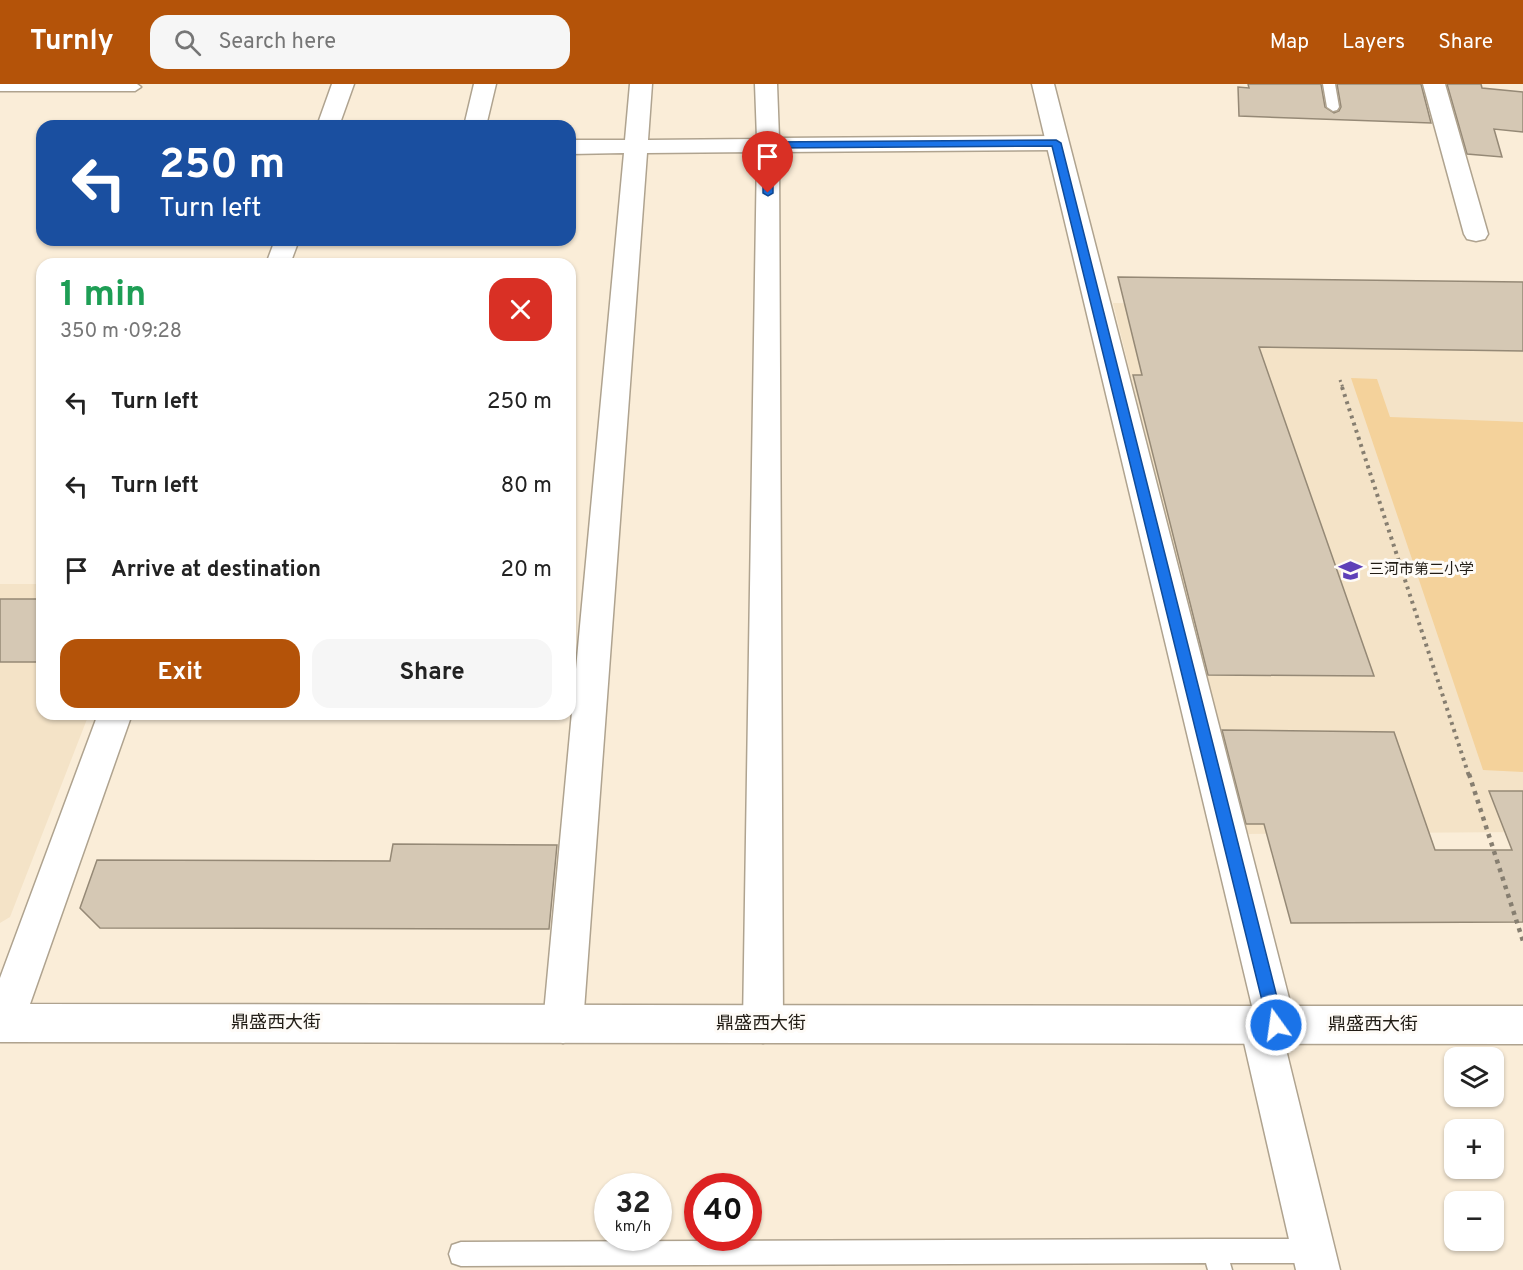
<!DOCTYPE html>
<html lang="en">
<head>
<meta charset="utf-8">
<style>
  :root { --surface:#fff; --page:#f6f6f6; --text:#222; --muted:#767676; --accent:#b45309 }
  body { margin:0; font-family:Overpass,"Noto Sans SC",sans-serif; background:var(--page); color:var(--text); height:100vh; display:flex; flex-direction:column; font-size:22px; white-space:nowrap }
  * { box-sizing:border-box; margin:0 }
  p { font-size:20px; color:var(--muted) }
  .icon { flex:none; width:33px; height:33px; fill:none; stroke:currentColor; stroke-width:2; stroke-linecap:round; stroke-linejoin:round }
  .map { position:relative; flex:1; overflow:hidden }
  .side { position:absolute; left:36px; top:174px; width:540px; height:462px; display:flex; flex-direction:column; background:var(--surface); border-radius:18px; box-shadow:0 2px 4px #0004 }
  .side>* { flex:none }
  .top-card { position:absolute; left:36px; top:36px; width:540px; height:126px; border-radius:18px; box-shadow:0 2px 4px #0004; background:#1a4fa0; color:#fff; overflow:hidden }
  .controls { position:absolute; left:1444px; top:963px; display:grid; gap:12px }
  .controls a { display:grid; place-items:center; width:60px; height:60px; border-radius:12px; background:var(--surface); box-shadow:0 2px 4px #0004; font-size:30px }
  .speed { position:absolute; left:594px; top:1089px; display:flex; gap:12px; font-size:30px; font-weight:700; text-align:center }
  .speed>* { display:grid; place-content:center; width:78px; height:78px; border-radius:50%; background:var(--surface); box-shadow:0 2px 4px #0004; line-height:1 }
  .speed small { font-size:15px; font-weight:400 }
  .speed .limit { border:9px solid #d22; background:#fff; color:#111 }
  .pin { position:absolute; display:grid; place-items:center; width:51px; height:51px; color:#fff; margin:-62px -26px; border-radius:50% 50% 50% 0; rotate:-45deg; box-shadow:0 0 6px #0007 }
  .pin .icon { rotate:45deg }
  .me { position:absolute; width:66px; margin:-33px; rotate:346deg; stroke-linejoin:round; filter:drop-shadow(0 0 4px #0008) }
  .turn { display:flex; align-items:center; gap:21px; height:126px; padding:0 24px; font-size:27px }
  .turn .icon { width:78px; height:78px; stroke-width:2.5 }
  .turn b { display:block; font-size:42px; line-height:51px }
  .round { display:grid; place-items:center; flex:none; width:63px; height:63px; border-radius:18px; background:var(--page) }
  .head { display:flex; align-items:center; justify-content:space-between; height:102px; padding:0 24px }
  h1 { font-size:36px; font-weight:700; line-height:45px; color:#1e9e55 }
  .button { display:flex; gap:12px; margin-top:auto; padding:12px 24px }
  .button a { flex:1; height:69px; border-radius:18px; background:var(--accent); color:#fff; font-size:24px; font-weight:700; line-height:69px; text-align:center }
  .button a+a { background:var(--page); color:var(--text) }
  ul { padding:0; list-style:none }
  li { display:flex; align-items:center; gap:18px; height:84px; padding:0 24px }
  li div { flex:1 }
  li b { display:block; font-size:22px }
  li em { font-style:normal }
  header { display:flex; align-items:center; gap:36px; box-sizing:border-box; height:84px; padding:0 30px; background:var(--accent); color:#fff }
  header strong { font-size:28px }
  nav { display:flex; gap:33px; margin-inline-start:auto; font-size:21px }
  .search { width:420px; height:54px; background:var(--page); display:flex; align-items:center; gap:15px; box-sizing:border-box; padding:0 21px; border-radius:18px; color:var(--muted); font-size:22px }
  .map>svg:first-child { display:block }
  .built { fill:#f4e3c7 }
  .green { fill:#f4d29b }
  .building { fill:#d5c8b4; stroke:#958976; stroke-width:1.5 }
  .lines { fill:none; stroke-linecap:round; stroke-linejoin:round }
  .lane-casing { stroke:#afa38f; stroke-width:3 }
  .street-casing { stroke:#afa38f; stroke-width:3 }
  .secondary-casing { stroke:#afa38f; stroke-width:3 }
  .path-far2 { stroke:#867e70; stroke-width:3; stroke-dasharray:2 3; stroke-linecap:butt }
  .path-far1 { stroke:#867e70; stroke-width:4; stroke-dasharray:3 4.5; stroke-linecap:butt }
  .path { stroke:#867e70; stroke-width:4.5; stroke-dasharray:4 5; stroke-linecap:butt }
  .lane { fill:#fff; fill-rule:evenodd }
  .street { fill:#fff; fill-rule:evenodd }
  .secondary { fill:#fff; fill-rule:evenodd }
  .route { fill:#1a73e8; stroke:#114b97; stroke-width:1.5 }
  .labels { text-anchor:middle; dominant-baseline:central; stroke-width:6; stroke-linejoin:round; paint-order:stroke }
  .poi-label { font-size:15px; fill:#221d16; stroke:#fefbf7; text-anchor:start }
  .near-street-label { font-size:18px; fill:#221d16; stroke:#fefbf7 }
</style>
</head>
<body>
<header>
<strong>Turnly</strong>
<div class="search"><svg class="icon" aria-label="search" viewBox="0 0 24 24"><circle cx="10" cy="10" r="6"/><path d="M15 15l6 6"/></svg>Search here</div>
<nav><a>Map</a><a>Layers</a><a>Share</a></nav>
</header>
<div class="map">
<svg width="1523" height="1186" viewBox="0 0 1523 1186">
  <rect width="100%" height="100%" fill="#faedd8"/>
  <path class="built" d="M1113,219L1523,224V748L1244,750Z
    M0,500H42V630H89L10,833L0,839Z"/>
  <path class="green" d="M1351,294L1377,295L1390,333L1523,338V688L1483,686Z"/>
  <path class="building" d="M1248,0H1321L1325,23L1334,29L1339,27L1341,23L1337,0H1421L1431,39L1239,32L1238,3L1249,4Z
    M1447,0H1481L1482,4L1523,8V48L1494,45L1502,73L1467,70Z
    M1118,193L1523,198V267L1259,263L1374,592L1208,591L1133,291H1142Z
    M0,515H42V578H0Z
    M1222,646L1394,648L1435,766H1512L1489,707H1523V838L1291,839L1264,740H1246Z
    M393,760L557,761L549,845L100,844L80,824L97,776L390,777Z"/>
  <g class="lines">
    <defs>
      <path id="lane" d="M0,0H137L141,3L135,7H0Z
        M1323,0H1335L1339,23L1337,26L1333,27L1327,23Z
        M1213,1155H1314L1323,1158L1326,1167L1323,1176L1314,1179H1230L1232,1186H1208L1206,1179L461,1182L452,1179L449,1170L452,1161L461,1158Z"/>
      <path id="street" d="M474,0H496L486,42H464Z
        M630,0H652L648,56L757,55L755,0H777L779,54L1056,52L1064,54L1067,59L1064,64L1056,66L779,68L783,940L777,953L763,959L749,953L743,940L757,68L647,69L583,940L577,953L563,959L549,953L543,940L624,69L570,70V56H625Z
        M1423,0H1445L1488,150L1485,155L1476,157L1467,155L1464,150Z
        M1260,922L1274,928L1280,941L1340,1186H1296L1240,941L1246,928Z"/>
      <path id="secondary" d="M332,0H354L339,42H317Z
        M1032,0H1054L1291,922H1523V960L0,958V894L98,630H132L30,920L1252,922Z
        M275,156H299L290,180H266Z"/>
    </defs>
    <use href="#lane" class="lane-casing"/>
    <use href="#street" class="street-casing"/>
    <use href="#secondary" class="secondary-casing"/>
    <path class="path-far2" d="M1340,296L1343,304"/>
    <path class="path-far1" d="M1342,303L1469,692"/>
    <path class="path" d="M1469,690L1523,857"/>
    <use href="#lane" class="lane"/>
    <use href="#street" class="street"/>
    <use href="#secondary" class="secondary"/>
  </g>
  <path class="route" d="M1056,56L1061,59L1284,941L1282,946L1276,949L1270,946L1268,941L1052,62L773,64V109L768,112L763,109V61L768,58Z"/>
  <defs>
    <symbol id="school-bare" viewBox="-9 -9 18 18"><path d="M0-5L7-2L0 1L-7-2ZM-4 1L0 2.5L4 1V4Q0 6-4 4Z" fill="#5e40b8" stroke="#fefbf7" stroke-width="2.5" paint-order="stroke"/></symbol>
  </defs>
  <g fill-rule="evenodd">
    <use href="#school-bare" x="1334" y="470" width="33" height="33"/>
  </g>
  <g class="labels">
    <g class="poi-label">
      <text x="1369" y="486">三河市第二小学</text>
    </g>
    <g class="near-street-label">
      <text x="276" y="939">鼎盛西大街</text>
      <text x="761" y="940">鼎盛西大街</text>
      <text x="1373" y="941">鼎盛西大街</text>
    </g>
  </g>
</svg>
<div class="controls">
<a><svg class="icon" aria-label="layers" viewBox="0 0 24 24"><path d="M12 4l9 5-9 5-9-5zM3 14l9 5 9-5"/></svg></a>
<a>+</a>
<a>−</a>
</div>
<div class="speed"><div>32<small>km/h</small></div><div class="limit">40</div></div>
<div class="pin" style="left:768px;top:109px;background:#d93025"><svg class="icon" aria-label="arrive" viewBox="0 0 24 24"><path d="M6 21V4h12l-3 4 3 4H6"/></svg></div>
<svg class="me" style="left:1276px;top:941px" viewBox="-20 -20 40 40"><circle r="17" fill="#1a73e8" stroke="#fff" stroke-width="3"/><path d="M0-11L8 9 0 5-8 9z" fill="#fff"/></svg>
<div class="top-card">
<div class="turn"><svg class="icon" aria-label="left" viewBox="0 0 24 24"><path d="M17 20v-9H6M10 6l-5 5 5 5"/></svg><div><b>250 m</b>Turn left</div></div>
</div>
<section class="side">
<div class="head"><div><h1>1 min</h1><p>350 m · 09:28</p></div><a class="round" style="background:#d93025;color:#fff"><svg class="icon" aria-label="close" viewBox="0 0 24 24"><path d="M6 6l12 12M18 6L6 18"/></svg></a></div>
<ul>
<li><svg class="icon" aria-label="left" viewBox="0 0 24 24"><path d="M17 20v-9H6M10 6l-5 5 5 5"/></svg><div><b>Turn left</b></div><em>250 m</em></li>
<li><svg class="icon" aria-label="left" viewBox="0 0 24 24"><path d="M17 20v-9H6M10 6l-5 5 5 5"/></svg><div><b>Turn left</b></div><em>80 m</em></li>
<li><svg class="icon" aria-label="arrive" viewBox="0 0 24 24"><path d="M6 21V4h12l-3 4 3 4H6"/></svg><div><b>Arrive at destination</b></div><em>20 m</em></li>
</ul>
<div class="button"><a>Exit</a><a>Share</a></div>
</section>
</div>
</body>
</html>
